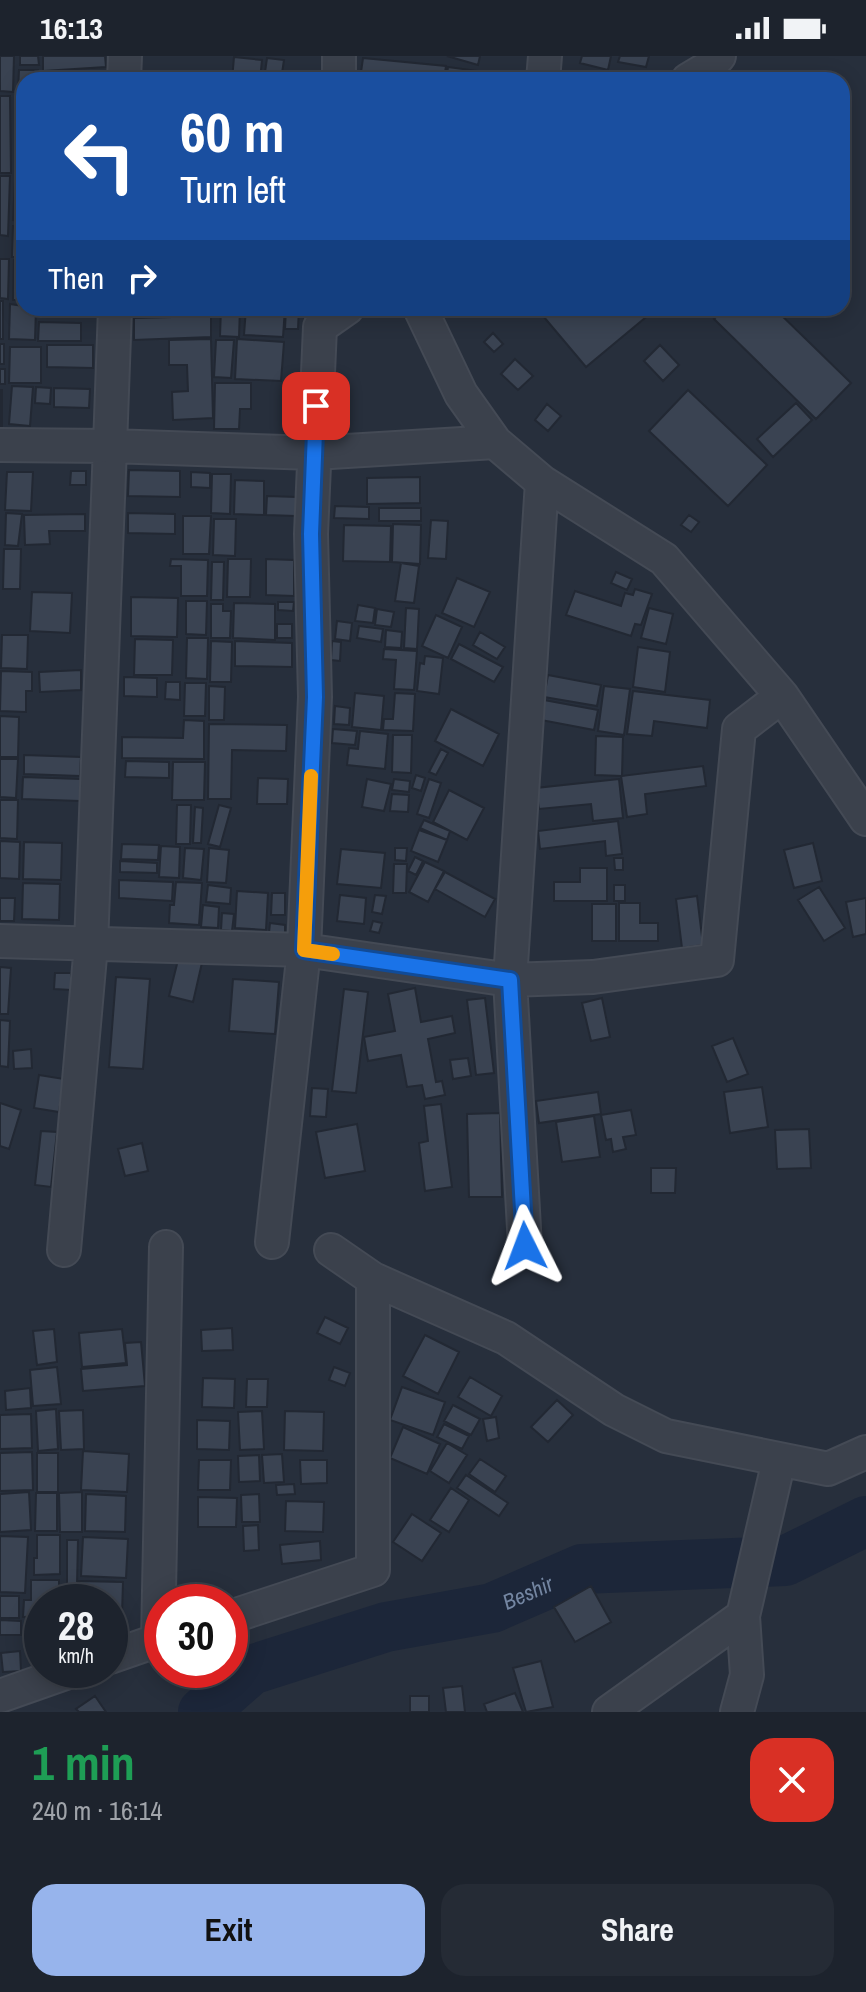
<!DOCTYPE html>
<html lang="en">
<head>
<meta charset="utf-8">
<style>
  :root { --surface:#1d232d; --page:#252b35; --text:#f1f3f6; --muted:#a0a4aa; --line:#3b4049; --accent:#97b4ec }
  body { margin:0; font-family:"Archivo Narrow",sans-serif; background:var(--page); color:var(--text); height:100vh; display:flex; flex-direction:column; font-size:30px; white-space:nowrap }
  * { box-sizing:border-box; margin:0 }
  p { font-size:26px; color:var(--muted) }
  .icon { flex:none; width:44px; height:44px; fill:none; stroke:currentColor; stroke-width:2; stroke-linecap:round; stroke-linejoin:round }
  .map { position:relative; height:1656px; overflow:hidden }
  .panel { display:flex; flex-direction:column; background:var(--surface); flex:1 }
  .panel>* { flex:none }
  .banner { position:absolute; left:16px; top:16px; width:834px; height:244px; border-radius:24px; box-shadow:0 4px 20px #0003,0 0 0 2px var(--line); background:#1a4fa0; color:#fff; overflow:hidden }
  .speed { position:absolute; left:24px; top:1528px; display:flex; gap:16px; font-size:40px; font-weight:700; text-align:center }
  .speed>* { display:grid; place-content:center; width:104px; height:104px; border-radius:50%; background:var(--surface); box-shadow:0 4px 20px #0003,0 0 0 2px var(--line); line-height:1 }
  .speed small { font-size:20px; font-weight:400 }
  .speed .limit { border:12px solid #d22; background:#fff; color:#111 }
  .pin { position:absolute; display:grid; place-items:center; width:68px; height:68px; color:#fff; margin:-34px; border-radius:16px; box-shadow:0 4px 12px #0006 }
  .me { position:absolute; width:88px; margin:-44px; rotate:357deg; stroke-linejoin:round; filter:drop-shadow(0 0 6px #0008) }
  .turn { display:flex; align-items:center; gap:28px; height:168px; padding:0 32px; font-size:36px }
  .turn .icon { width:104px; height:104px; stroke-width:2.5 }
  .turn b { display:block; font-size:56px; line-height:68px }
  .then { display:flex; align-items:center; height:76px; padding:0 32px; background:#0003; gap:16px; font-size:30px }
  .round { display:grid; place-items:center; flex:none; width:84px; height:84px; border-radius:24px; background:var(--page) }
  .summary { display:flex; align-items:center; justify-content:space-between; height:136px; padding:0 32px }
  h1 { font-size:48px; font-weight:700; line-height:60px; color:#1e9e55 }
  .primary-button { display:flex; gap:16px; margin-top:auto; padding:16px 32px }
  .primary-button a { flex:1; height:92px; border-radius:24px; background:var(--accent); color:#111; font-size:32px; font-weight:700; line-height:92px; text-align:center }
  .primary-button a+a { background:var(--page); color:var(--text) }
  .status { display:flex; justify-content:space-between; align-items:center; height:56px; padding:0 40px; background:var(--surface); direction:ltr }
  .status svg { height:22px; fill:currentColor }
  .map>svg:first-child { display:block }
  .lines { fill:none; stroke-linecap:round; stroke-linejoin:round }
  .river { stroke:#1c2639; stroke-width:50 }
  .building { fill:#3a4352; stroke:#222833; stroke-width:2 }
  .minor-casing { stroke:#444a55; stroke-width:36 }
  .minor { stroke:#3b414c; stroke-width:32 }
  .route-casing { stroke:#114b97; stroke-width:20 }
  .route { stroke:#1a73e8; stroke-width:14 }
  .slow { stroke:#f59e0b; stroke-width:14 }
  .labels { text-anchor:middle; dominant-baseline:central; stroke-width:8; stroke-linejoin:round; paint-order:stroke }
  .water-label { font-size:22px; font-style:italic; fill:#7486a2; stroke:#202631 }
</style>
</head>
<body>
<div class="status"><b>16:13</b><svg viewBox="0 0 49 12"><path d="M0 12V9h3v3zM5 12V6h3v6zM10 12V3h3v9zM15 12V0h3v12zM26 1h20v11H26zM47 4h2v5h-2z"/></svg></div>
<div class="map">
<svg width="866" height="1656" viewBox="0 0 866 1656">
  <rect width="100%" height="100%" fill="#272f3c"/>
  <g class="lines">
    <path class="river" id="s1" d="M203,1656L251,1614L386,1571L492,1552L582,1513L785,1505L866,1465"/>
  </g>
  <path class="building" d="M0,0H14L13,36L0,35Z
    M20,0H38L39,9H20Z
    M43,0H105L106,11L43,15Z
    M447,0H480L478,9Z
    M582,0H611L608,14L580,7Z
    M620,0H649L646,11L618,6Z
    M234,1L262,4L260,24H232Z
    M267,2L284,4L281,24L264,23Z
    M363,2L446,10L444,24L360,23Z
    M448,11L478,15L477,24H446Z
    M19,14H38V24H24V34H18Z
    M107,17V24H52V19Z
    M16,39H24V79L16,78Z
    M0,40H10L11,117H0Z
    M16,82H24V123H16Z
    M0,120H10L8,180L0,179Z
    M15,126L24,127V165L13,164Z
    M13,170H24V201H12Z
    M0,203H9L8,243L0,242Z
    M14,204H24V244H13Z
    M0,245H3V283H0Z
    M10,248L36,252L35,284L9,283Z
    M194,252H214V257L194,256Z
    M221,252H240L239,281L220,280Z
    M246,252H285L283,281L244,279Z
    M286,252H299L298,273H285Z
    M540,252H657L586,311L538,254Z
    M724,252H774L851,327L816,363L714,263Z
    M211,260V281L134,284V262Z
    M39,266L81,267V285H38Z
    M493,277L503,288L494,296L484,286Z
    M211,283L213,362L173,364L172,336L188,335L187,309H169V284Z
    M237,283L284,286L281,325L235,323Z
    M216,284H234L231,322L214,321Z
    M0,288H4V308H0Z
    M47,289H93V312L47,311Z
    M660,289L679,309L663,325L644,305Z
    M10,291H41V327H9Z
    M515,303L533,320L518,334L501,318Z
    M0,313H5V328H0Z
    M215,327H251V353H240L239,373H214Z
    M12,330L33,331L30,370L9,368Z
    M36,331L51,332L50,348L35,347Z
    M54,332L90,333L89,352L54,351Z
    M0,334H2V375H0Z
    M688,334L767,409L728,450L649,375Z
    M796,347L812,364L773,401L757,383Z
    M547,348L561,360L548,375L535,364Z
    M129,414L180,415V441L128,440Z
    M71,415H86V429H70Z
    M7,416H33L31,455L5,454Z
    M191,416L210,417V432L191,431Z
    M212,418H231L230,458L211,457Z
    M420,421V447L367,448V422Z
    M235,424L264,425V459L234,458Z
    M267,440L297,441L296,460L266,459Z
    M335,450L369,451V463L334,462Z
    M379,452H421V465H379Z
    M6,457L22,458L18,490L5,489Z
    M128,457L175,458V478L128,477Z
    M85,458V475H49L50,488L25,489L24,459Z
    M689,459L699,466L691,476L681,469Z
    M183,460H211L209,498H183Z
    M214,463H236L235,500L213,499Z
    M431,464L448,465L446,503L428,502Z
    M393,468L421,469L420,508L392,506Z
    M344,469L391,470L390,506L343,505Z
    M4,493H21L20,533H3Z
    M171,503L208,504L207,540H181V510H170Z
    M228,503H251L250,541H227Z
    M266,503L294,504V540L266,539Z
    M212,506H224L223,544H211Z
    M401,507L419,510L414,547L395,545Z
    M616,516L632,523L627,534L611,527Z
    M457,522L490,536L474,571L442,557Z
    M635,533L652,538L641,569L635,568L631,580L566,559L575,535L621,550L625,537L633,539Z
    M32,536L72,537L70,577L30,575Z
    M131,541L178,542L177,581L131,580Z
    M186,545H207L206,579L186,578Z
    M278,546H294L293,555L278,554Z
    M234,547L275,548V584L233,582Z
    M211,548H223V555H231L230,582H211Z
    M358,549L375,552L373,567L355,565Z
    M406,552L419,553L417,593L404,592Z
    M649,552L673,558L666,588L641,582Z
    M377,553L394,556L391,571L375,569Z
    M436,559L462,571L448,602L422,590Z
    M337,565L352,567L350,585L335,583Z
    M277,568H292V582H277Z
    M359,570L383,573L381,586L357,582Z
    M386,574L402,576L401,592L385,591Z
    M480,576L505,591L497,603L473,589Z
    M2,579H28L27,613L1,612Z
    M187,582H208L207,623L186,622Z
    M135,583L173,584L172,619H134Z
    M211,585L232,586L231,626H210Z
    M235,585L292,587V611L235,610Z
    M332,585L341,586L340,605L331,604Z
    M459,588L503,611L494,626L451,603Z
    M638,591L670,596L665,636L633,631Z
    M384,593L417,595L414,634L394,633L396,604L383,603Z
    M425,600L443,602L439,638L417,635L420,607L424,608Z
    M81,614V634L40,636L39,616Z
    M1,615L32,616V635H26V656L0,655Z
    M548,619L601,629L597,650L544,641Z
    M124,621L157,622V641L124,640Z
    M166,626H180V644L165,643Z
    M185,627H206L205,660H184Z
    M209,630L225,631L224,664H209Z
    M604,630L630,633L624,679L598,675Z
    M633,635L710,644L707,672L654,665L652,680L627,678Z
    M355,637L384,640L381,674L352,671Z
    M395,637L415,638L413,675L383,674L384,663H393Z
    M544,644L598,654L594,674L541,664Z
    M335,650L350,652L349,669L334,668Z
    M451,653L499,678L483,710L435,685Z
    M0,660L19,661L18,701H0Z
    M184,664L204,665V703L122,702V681L183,682Z
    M209,668L287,669L286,695L232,694L231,743H208Z
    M333,673L357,675L355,689L332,687Z
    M360,675L388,678L385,713L347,709L349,692L358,693Z
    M393,679H412L411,717L392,716Z
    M596,680L623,681L622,720L595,719Z
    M441,693L448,697L436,719L429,716Z
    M24,699L81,701L80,720L24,718Z
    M0,703H18L16,742L0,741Z
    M126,705L169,706V722L125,721Z
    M173,706H205L204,744H172Z
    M703,710L706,730L645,738L647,758L627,761L621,720Z
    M416,719L425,722L421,735L412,732Z
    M23,721L81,723L80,745L22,743Z
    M258,722L288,723L287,748H257Z
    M367,723L391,728L384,755L362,751Z
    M394,723L410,725L409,736L392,734Z
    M429,723L441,727L429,762L417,758Z
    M619,723L623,762L593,765L591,748L539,753L536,732Z
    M449,734L484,752L467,784L433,766Z
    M392,738L409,739L408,756L390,755Z
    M0,744H18L17,783L0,782Z
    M177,749H191L190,788H176Z
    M219,749L231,752L220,791L208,788Z
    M195,751L203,752L201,787H193Z
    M424,764L450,775L447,784L420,772Z
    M618,765L622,798L606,800L605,785L540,793L538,775Z
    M419,774L447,784L438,806L411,795Z
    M0,785L20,786L19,823L0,822Z
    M24,786L62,787L61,824L23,823Z
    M813,787L822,825L794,832L784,794Z
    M122,788L159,789L158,804L121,803Z
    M161,790L180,791L179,822L159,821Z
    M185,792L204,793L201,824L183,822Z
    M209,792L229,794L226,827L207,826Z
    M395,792H407L406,805L395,804Z
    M341,793L385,797L381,832L337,828Z
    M415,801L423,805L416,819L408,815Z
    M614,802H623V814H615Z
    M120,805L157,807V817L120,816Z
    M425,806L444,815L428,846L409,836Z
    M394,808H407L406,837H393Z
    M580,812H607V845H554V826H580Z
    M445,816L495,843L485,861L435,833Z
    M119,824L173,826L172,845L119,842Z
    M176,826L202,827L199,869L169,867L170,849H174Z
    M23,827L60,828L59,864L22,863Z
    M208,829L231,832L230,848L206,846Z
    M614,829H625V845H614Z
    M819,831L845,872L824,885L798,844Z
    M237,835L268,837L266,874L235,872Z
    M272,837H285V859H271Z
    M340,839L366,842L364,868L337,865Z
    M375,839L386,840L382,858L372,856Z
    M697,840L703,889L682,892L676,843Z
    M0,842H15L14,865H0Z
    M866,842V878L853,881L846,846Z
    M619,847H640V867H658V885H619Z
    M592,848H616V885H592Z
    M203,849L219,851L218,872L201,871Z
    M222,857L234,858L232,875L221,874Z
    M373,865L382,867L379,877L370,875Z
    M270,867L285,869V878L269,877Z
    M181,892L204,898L193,946L169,940Z
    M0,911L11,912L8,958H0Z
    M55,917H71V934L54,933Z
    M116,921L150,923L143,1013L109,1011Z
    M233,923L279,926L275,978L229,975Z
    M415,932L421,966L452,960L455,977L428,983L436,1026L442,1025L445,1039L425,1043L422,1029L407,1031L401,999L368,1005L364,981L395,975L388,938Z
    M344,933L368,936L356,1037L332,1035Z
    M485,942L494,1017L476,1019L467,944Z
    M602,942L610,981L591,985L582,947Z
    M0,964L10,965L8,1011L0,1010Z
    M733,982L748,1018L727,1026L712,990Z
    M31,993L32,1012L14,1013L13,995Z
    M468,1002L471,1020L453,1023L450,1004Z
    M39,1019L64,1023L59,1056L34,1052Z
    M762,1031L768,1071L730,1077L724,1036Z
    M312,1032L328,1033L326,1061L310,1060Z
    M598,1036L601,1058L539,1067L536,1045Z
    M0,1047L21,1054L9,1093L0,1090Z
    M441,1048L452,1131L425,1135L419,1087L428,1085L424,1050Z
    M631,1054L636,1079L623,1081L626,1093L613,1096L611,1083L606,1084L601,1059Z
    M500,1057L502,1141H469L467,1058Z
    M594,1060L600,1101L562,1106L556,1066Z
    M357,1068L365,1115L325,1122L316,1076Z
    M809,1073L811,1112L777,1113L775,1074Z
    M41,1075L57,1076L51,1131L35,1129Z
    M142,1087L148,1115L125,1120L118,1093Z
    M651,1112H676L675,1137H651Z
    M325,1261L348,1272L340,1288L317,1277Z
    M232,1272L233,1294L202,1295L201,1274Z
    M54,1273L57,1306L37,1309L33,1275Z
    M122,1273L126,1307L82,1311L79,1277Z
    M425,1279L459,1296L438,1338L403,1320Z
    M141,1286L145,1330L83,1335L81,1313L127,1309L125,1287Z
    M57,1311L61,1348L33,1350L30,1314Z
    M334,1311L350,1317L345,1330L329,1324Z
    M470,1321L502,1340L491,1360L458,1341Z
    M203,1322L235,1323L234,1352L202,1351Z
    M247,1323H268L267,1351H246Z
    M402,1331L445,1346L433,1379L390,1364Z
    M30,1332L31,1352L6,1354L5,1335Z
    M557,1344L573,1359L548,1386L531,1371Z
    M453,1349L480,1363L471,1379L444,1365Z
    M56,1353L58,1393L38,1395L36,1355Z
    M83,1354L84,1393L61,1394L59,1355Z
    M262,1355L264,1393L240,1394L238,1356Z
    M285,1355L324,1356L323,1395L284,1394Z
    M31,1358L32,1392L0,1393V1359Z
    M496,1361L499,1382L487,1385L483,1363Z
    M197,1364L230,1365L229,1394L197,1393Z
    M444,1368L469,1380L462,1393L437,1381Z
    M403,1371L440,1388L427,1418L390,1402Z
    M447,1387L467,1399L449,1427L430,1415Z
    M83,1395L129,1398L127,1436L81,1434Z
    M32,1396L33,1434L0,1435V1397Z
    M37,1397H58V1436H37Z
    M282,1398L284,1426L264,1427L262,1399Z
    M259,1399L260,1425L239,1426L238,1400Z
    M480,1403L506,1420L495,1436L469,1418Z
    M199,1404H231L230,1434H198Z
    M300,1404H327V1427L301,1428Z
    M466,1419L508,1447L499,1460L457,1432Z
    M294,1428L295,1438L277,1439L276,1429Z
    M451,1432L469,1444L449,1476L430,1464Z
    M29,1436L31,1474L0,1476V1438Z
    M82,1436V1476H60L59,1437Z
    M36,1437H57V1475H35Z
    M86,1438L126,1440L125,1476L85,1475Z
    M259,1438L260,1466H242L241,1439Z
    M198,1441L237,1442L236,1471H198Z
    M286,1445L324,1446L323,1476L285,1475Z
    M412,1458L441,1477L422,1505L393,1486Z
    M258,1469L259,1494L244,1495L243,1470Z
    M37,1479H60V1518L34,1519V1502H37Z
    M0,1480L28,1481L25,1537L0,1536Z
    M83,1481L128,1483L126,1522L81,1520Z
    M67,1484H78L77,1529H67Z
    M320,1485L321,1504L282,1508L280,1489Z
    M31,1524H59V1546H42V1560L23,1561L24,1544H31Z
    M79,1525L123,1526L122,1559H110V1546H79Z
    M591,1530L611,1566L575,1586L554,1551Z
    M0,1540H19V1562H0Z
    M0,1564L21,1565V1579H0Z
    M20,1595L21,1615L3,1616L1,1597Z
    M541,1605L553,1651L526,1656L513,1612Z
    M462,1630L465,1656H446L443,1632Z
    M515,1637L523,1656H487L484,1648Z
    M95,1640L106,1656H79L76,1653Z
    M410,1640H429V1656H410Z"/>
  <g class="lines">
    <defs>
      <path id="minor" d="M124,24L125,0
        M339,24V0
        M543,24L545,0
        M688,24L708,12L719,0
        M115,252L110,390L314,397L495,386
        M420,252L461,338L495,386L542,426L664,503L782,640L866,763
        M0,389L110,390L91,889L64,1194
        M0,885L304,894L510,924L593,921L717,904L739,673L782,640
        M272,1186L304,894L315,641L311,478L320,271L347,252
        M525,1190L510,924L542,426
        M331,1194L373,1223L506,1282L614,1354L666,1380L828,1413L866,1396
        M230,1561L373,1514V1223
        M158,1584L166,1191
        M110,1601L162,1583
        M0,1640L74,1614
        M609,1656L743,1560
        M737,1656L747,1619L743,1560L779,1404"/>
    </defs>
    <use href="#minor" class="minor-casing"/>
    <use href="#minor" class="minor"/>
  </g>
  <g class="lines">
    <defs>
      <path id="route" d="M316,350L311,478L315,641L304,894L510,924L525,1190"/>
    </defs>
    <use href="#route" class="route-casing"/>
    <use href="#route" class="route"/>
    <path class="slow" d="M311,720L304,894L333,898"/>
  </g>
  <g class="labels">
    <g class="water-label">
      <text stroke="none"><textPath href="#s1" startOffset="352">Beshir</textPath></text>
    </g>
  </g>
</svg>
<div class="speed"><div>28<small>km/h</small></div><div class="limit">30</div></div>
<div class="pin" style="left:316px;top:350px;background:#d93025"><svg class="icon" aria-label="arrive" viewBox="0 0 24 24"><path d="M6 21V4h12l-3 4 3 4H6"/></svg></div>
<svg class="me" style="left:525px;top:1190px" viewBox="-20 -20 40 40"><path d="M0-17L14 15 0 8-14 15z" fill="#1a73e8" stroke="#fff" stroke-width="4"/></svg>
<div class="banner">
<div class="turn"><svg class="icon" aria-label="left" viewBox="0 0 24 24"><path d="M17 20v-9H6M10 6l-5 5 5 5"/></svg><div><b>60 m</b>Turn left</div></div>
<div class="then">Then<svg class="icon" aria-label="right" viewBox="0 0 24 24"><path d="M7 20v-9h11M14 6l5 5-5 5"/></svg></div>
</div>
</div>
<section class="panel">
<div class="summary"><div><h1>1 min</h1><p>240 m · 16:14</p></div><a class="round" style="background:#d93025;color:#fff"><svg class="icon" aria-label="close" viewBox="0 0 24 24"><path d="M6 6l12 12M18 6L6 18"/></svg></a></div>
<div class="primary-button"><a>Exit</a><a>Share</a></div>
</section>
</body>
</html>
